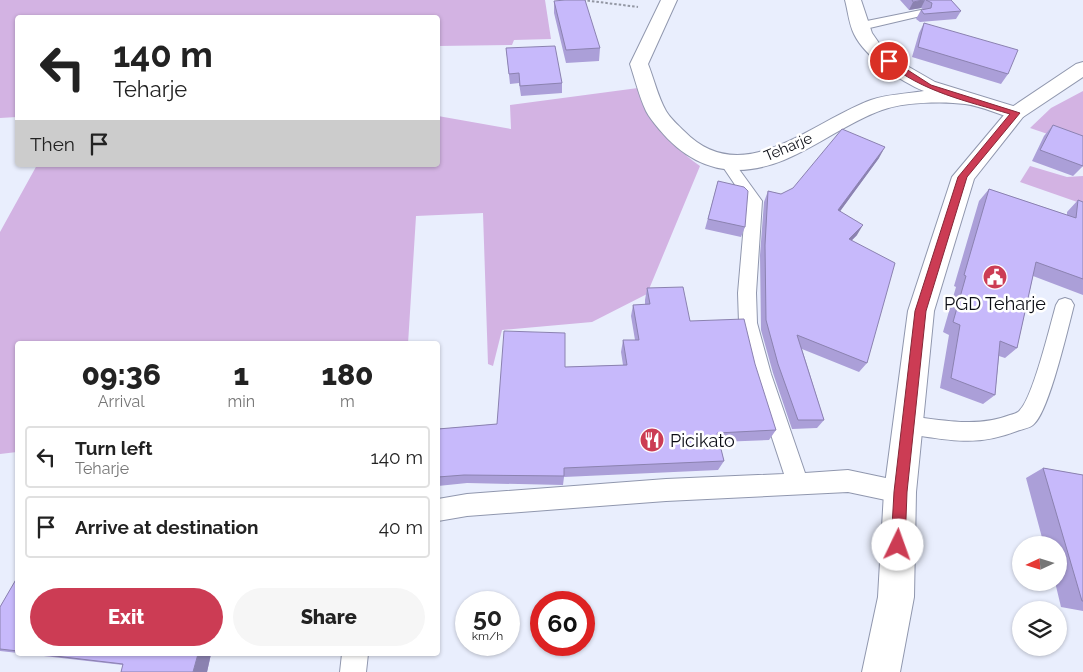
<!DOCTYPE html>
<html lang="en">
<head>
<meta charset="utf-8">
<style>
  :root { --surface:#fff; --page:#f6f6f6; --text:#222; --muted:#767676; --line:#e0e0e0; --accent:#cc3c54 }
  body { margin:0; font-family:Raleway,sans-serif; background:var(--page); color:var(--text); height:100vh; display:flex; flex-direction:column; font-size:19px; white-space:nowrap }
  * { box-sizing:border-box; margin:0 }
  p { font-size:16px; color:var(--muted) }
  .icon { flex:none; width:28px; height:28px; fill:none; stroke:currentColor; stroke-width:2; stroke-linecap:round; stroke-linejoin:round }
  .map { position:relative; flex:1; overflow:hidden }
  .drawer { position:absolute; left:15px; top:341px; width:425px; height:315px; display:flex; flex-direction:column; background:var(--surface); border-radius:5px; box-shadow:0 1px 4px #0004 }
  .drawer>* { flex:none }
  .hud { position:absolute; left:15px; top:15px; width:425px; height:152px; border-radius:5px; box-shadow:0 1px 4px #0004; background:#fff; color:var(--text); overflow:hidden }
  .needle { width:32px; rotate:266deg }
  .tools { position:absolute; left:1012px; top:536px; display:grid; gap:10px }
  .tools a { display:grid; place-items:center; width:55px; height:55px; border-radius:50%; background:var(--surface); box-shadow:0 1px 4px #0004; font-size:25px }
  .speed { position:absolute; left:455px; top:591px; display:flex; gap:10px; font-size:25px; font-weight:700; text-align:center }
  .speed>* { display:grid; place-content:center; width:65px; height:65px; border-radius:50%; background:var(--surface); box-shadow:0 1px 4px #0004; line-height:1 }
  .speed small { font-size:12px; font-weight:400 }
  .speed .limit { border:8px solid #d22; background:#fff; color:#111 }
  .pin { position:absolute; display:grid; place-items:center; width:42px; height:42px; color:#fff; margin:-21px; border:2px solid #fff; border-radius:50%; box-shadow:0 1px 5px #0007 }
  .me { position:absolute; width:55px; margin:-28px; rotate:3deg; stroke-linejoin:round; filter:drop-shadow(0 0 4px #0008) }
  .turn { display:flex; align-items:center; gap:18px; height:105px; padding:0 15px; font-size:22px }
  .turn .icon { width:65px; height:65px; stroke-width:2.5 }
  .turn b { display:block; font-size:35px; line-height:42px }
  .then { display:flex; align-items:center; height:48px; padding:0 15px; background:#0003; gap:10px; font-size:19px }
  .eta { display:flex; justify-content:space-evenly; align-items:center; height:85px; text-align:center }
  .eta b { font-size:30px; font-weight:800; line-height:35px }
  .button { display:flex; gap:10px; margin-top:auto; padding:10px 15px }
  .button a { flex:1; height:58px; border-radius:30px; background:var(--accent); color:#fff; font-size:20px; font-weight:800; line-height:58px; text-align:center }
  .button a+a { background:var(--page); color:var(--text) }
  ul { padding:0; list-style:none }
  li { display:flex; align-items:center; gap:15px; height:62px; margin:0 10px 8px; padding:0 5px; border:2px solid var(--line); border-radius:5px }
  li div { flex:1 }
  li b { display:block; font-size:19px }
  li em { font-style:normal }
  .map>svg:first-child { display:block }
  .green { fill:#d3b3e3 }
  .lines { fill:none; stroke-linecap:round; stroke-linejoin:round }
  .service-casing { stroke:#9097ae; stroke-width:2 }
  .minor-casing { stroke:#9097ae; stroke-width:2 }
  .primary-casing { stroke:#9097ae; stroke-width:2 }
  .path { stroke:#9397a3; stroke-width:2; stroke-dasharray:2.5 2; stroke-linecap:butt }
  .service { fill:#fff; fill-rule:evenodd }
  .minor { fill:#fff; fill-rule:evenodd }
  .primary { fill:#fff; fill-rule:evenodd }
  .wall { fill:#ab9fd8 }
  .shaded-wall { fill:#8b82b0 }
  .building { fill:#c7b9fb; stroke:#8b82b0 }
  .route { fill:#cc3c54; stroke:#852737 }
  .labels { text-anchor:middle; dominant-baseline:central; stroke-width:5; stroke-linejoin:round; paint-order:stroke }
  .far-street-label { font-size:15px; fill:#0c0e16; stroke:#fff }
  .poi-label { font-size:18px; fill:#0c0e16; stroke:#fff }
</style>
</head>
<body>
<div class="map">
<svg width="1083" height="672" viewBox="0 0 1083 672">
  <rect width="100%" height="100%" fill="#e9eefd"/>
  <path class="green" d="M0,0H545L551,39L514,40L512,45L438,46V18H18L17,117L0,118Z
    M638,88C658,125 665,141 700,166L647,294L592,322L502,330L493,366L488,364L483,213L416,216L408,344H18L17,452L0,454V232L37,165H438V116L511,129L510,105Z
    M1083,91V146L1030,128L1051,108Z
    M1030,166L1067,177L1083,176V204L1020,182Z"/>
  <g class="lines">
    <defs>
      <path id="service" d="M921,10L927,13L925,15L861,30L855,26L857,23Z
        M728,159L733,161L762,201L756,293L757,323L771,374L805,473L848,470L900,481L908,484L911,492L908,500L900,503L848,492L666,501L467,516L438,521V499L467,494L666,479L784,474L751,374L739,323L738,293L746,201L721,164L723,161Z
        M1065,298L1071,300L1074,305C1068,328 1049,411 1034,424C1031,428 1022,429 1017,431C976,447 949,440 908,434L901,432L898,425L901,418L908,416C943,420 977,428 1010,415C1014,414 1018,413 1020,410C1033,397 1050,326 1056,305L1059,300Z
        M342,654H368L366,672H340Z"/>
      <path id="minor" d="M661,0H677L648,64C654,79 658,97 666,111C670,118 678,125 684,131C742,191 811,122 871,100C887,94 907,94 924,91C901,82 865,57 854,34C849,24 848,11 845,0H861L872,33L881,46L909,67L935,82L1023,109L1026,113L1023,117L1016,119C999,115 982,106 965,104C944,101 903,102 882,110C848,122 818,146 784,160C735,180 693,170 659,129C654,123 649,117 646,111C639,96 635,79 630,64Z"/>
      <path id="primary" d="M1083,62V77L1023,117L974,179L934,311L916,492L914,597L900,672H862L878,597L884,492L908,311L952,177L1009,109L1076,64Z"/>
    </defs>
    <use href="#service" class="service-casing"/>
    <use href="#minor" class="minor-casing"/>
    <use href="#primary" class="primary-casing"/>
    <path class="path" d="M583,0L638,7"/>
    <use href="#service" class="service"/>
    <use href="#minor" class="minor"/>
    <use href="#primary" class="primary"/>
  </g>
  <path class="wall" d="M900,0H951L961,11L956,19L920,22L916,19L921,10H924L921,8L909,10Z
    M554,1L600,48L599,61L566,63L554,13Z
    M924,23L1008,74L1001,84L912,57L919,33Z
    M506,48L562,83V93L521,96L519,83L510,84Z
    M1053,125L1083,166L1073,176L1032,161L1044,136Z
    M879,158L840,211L857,235L852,240L867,363L859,372L802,349L824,420L817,428L792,429L773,373L761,330L760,255L764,202L768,191L781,194Z
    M718,181L745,227L741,237L705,229Z
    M989,189L1067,215V212L1078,200L1083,202V295L1033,276L1017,348L1005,358L999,356L995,395L983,404L940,388L949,335L943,332L956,287L954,286L979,201Z
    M647,288L690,321L776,430L769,440L719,442L724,461L718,470L564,477L563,485L467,483L438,486V429L497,424L565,367L623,365L621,352L623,340H635L631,316L633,305H645V300Z
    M1043,468L1083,475V611L1061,607L1055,582H1059V545H1044L1026,478Z
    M18,576V653L0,651V607Z
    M26,654H211L207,672H121L123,665Z"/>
  <path class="shaded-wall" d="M925,0L921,8L909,10L913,2Z
    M885,147L879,158L833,221L838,210Z
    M863,225L857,235L843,249L849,239Z
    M198,654H211L207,672H193Z"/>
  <path class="building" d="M565,0H585L600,48L566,50L554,1Z
    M912,0H923L913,2Z
    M926,0H951L961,11L924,14L921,10L931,8L932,3Z
    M924,23L1018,50L1008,74L918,47Z
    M555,46L562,83L520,86L519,73L509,74L506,48Z
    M1053,125L1083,136V166L1040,150Z
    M842,129L885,147L838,210L863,225L849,239L895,263L867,363L797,335L824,420H798L778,364L766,320L765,245L768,191L781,194L793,188Z
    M718,181L744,187L748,191L745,227L708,219Z
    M989,189L1076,218L1078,200L1083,202V279L1036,262L1017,348L1000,341L995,395L951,378L960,325L953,322L966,276L964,275Z
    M683,287L690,321L744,319L755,364L776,430L717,433L724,461L564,468V476L464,475L438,477V429L497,424L504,331L565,333V367L627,365L623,340H639L633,305L650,304L647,288Z
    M1043,468L1083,475V601H1082Z
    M18,576V651L0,649V607Z
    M38,654H198L193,672H121L123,664Z"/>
  <path class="route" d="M889,58L931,85L1020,113L967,177L926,311L907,492L905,545L903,550L898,552L893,550L891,545L894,492L915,311L958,177L1010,114C966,101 923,92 886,62L885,61Z"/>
  <defs>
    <symbol id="civic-disc" viewBox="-11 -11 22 22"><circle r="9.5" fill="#cc3c54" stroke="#fff"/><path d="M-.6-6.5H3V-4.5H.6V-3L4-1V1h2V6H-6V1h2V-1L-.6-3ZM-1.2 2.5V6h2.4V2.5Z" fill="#fff"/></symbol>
    <symbol id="restaurant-disc" viewBox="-11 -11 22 22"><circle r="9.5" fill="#cc3c54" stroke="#fff"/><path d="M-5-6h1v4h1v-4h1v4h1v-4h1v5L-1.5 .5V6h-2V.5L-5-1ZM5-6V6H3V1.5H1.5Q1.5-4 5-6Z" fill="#fff"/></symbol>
  </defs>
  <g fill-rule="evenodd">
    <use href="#civic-disc" x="981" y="263" width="28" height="28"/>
    <use href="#restaurant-disc" x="638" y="426" width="28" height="28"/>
  </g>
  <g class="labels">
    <g class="far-street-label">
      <text transform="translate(788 147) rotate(-23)">Teharje</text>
    </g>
    <g class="poi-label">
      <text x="995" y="303">PGD Teharje</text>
      <text x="670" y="440" text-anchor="start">Picikato</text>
    </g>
  </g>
</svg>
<div class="tools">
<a><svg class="needle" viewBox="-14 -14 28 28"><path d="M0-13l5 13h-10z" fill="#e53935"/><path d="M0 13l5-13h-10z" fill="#767676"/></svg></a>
<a><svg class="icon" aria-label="layers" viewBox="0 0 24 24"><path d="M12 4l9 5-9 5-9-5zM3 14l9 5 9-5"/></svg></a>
</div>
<div class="speed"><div>50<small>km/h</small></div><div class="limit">60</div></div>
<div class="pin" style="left:889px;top:61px;background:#d93025"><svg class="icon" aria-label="arrive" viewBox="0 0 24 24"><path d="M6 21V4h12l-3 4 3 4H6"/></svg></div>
<svg class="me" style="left:898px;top:545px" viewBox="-20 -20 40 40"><circle r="19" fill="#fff"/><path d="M0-13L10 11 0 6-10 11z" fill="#cc3c54"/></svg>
<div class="hud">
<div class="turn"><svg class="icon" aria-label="left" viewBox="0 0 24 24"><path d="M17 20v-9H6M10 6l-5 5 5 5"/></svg><div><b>140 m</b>Teharje</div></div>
<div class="then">Then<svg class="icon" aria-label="arrive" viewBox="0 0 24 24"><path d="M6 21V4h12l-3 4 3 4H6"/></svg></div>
</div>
<section class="drawer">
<div class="eta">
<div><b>09:36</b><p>Arrival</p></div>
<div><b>1</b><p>min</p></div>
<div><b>180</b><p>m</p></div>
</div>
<ul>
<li><svg class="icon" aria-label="left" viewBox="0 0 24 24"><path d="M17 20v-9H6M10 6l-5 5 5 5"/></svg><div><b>Turn left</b><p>Teharje</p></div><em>140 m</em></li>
<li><svg class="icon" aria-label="arrive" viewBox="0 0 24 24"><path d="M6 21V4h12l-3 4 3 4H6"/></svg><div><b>Arrive at destination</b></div><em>40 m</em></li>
</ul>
<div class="button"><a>Exit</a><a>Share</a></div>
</section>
</div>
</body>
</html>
